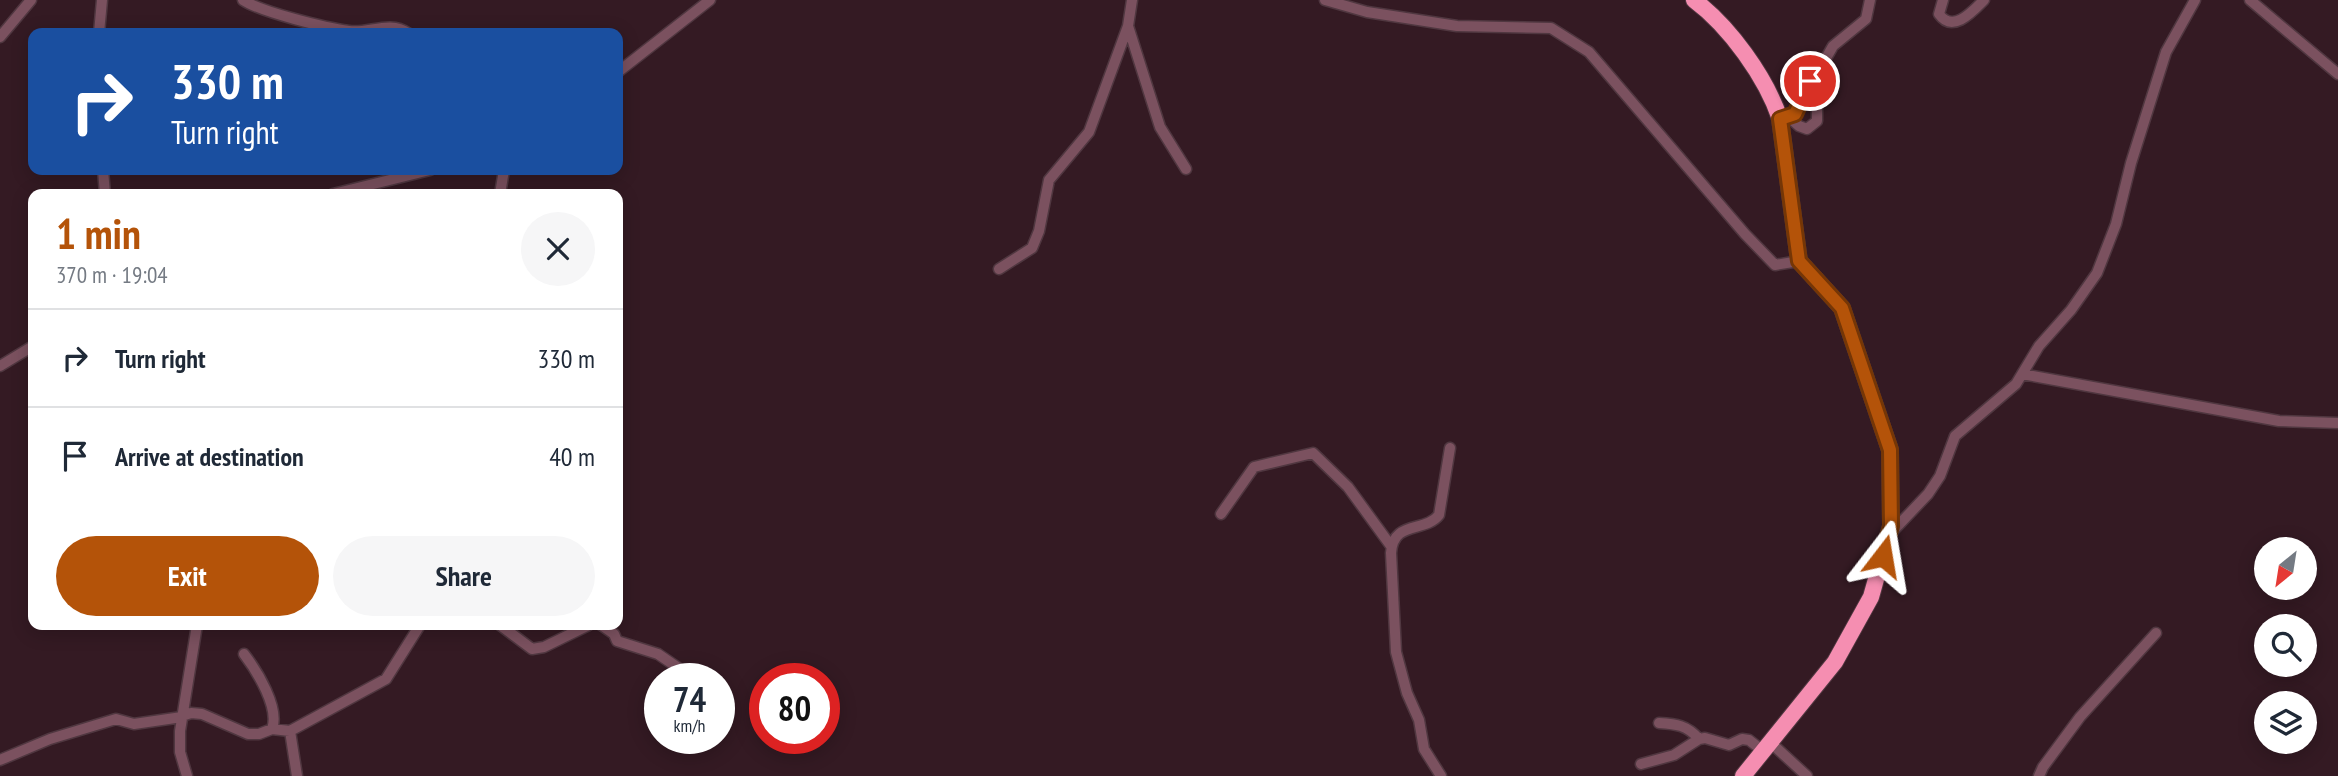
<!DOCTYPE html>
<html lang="en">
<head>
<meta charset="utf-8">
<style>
  :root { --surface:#fff; --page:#f6f6f7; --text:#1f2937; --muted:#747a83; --line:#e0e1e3; --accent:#b45309 }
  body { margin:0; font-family:"PT Sans Narrow",sans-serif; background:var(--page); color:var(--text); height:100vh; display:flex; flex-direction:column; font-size:26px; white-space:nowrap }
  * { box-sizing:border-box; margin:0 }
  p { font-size:23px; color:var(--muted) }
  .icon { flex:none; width:38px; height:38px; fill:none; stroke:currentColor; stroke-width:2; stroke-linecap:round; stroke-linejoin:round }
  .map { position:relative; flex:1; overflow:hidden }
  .details { position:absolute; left:28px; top:189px; width:595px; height:441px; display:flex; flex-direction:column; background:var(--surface); border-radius:14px; box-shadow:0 4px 18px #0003 }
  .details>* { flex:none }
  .hud { position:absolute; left:28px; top:28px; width:595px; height:147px; border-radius:14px; box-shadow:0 4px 18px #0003; background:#1a4fa0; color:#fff; overflow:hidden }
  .needle { width:46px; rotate:210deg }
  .buttons { position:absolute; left:2254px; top:537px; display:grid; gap:14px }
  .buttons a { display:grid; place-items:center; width:63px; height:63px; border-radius:50%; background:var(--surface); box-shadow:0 4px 18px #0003; font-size:35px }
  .speed { position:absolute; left:644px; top:663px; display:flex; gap:14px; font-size:35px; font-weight:700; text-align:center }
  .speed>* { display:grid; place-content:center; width:91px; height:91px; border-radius:50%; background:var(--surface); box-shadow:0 4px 18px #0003; line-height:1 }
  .speed small { font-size:18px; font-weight:400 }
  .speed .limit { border:10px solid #d22; background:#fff; color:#111 }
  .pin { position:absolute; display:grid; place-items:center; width:60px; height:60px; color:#fff; margin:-30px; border:4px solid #fff; border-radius:50%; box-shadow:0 2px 7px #0007 }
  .me { position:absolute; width:77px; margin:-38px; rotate:14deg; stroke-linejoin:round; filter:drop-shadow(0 0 5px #0008) }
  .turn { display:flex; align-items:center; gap:24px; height:147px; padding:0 28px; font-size:32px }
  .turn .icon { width:91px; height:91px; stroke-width:2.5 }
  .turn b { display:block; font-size:49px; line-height:60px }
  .round { display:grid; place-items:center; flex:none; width:74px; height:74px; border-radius:37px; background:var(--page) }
  .head { display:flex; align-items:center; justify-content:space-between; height:119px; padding:0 28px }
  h1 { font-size:42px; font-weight:800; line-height:52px; color:var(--accent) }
  .cta { display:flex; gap:14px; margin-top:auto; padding:14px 28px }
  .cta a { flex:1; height:80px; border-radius:42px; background:var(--accent); color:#fff; font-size:28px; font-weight:800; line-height:80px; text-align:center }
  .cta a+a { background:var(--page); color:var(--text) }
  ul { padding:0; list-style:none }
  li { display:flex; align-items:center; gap:21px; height:98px; padding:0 28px; border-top:2px solid var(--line) }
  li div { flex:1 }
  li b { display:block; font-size:26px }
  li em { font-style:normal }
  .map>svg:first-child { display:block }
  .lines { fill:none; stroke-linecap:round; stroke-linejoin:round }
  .minor-casing { stroke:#503740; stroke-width:13 }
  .highway-casing { stroke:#503740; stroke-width:18 }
  .minor { stroke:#7b515f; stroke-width:10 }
  .highway { stroke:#f58eb1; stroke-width:16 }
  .route-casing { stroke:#753606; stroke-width:18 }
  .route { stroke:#b45309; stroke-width:12 }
</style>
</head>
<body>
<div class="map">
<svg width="2338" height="776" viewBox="0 0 2338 776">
  <rect width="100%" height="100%" fill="#341a23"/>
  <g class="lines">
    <defs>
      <path id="minor" d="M243,0C261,12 326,28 349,31C369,34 389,20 408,33
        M1325,0L1367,12L1457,26L1551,28L1589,52L1745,234L1775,265L1799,261
        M1943,0L1939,14C1953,34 1973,11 1984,0
        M2250,0L2338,74
        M1128,26L1160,127L1186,169
        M99,33L102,0
        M0,37L31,0
        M618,72L710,0
        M1789,117L1799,126L1807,129L1817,121V98L1810,81
        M1780,119L1795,114L1804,98L1815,69L1825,60L1833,46L1866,19L1870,0
        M103,170L105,194
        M333,194L430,170
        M500,194L504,170
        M999,269L1032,248L1039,231L1049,180L1089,132L1128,26L1132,0
        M0,366L33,346
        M2022,374L2279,421L2338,423
        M1221,514L1254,467L1313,453L1348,487L1391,546
        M1890,534L1928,494L1940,476L1955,436L2016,384L2039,346L2071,310L2097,273L2116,224L2131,163L2166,52L2195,0
        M500,625L532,649L544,647L589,625
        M601,625L614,634L617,641L658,654L677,667
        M244,654C257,671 280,708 272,729
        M182,716L191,713L202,714L248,734H259L272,729L290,731L386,679L420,625
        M1659,723C1676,724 1687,725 1699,739
        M290,731L297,776
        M1770,742L1807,776
        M0,760L50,739L116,719L134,724L182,717
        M1641,764L1674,755L1699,739L1705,738L1729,745L1742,739L1749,740L1763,751
        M187,776L180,752V731L197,625
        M1441,776L1424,749L1419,720L1407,693L1396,652L1391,553C1393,520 1425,533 1439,515L1450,448
        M2039,776L2043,767L2080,717L2156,633"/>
      <path id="highway" d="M1694,0C1729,26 1766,77 1780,119L1799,261L1842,308L1890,450L1891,526L1871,597L1835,662L1743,776"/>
    </defs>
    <use href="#minor" class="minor-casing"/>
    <use href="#highway" class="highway-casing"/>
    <use href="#minor" class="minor"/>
    <use href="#highway" class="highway"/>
  </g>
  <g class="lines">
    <defs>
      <path id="route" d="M1810,81L1795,114L1780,119L1799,261L1842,308L1890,450L1891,526L1883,556"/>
    </defs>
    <use href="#route" class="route-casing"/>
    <use href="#route" class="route"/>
  </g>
</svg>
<div class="buttons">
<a><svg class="needle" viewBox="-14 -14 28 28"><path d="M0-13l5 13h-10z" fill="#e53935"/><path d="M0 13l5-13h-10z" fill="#747a83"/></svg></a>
<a><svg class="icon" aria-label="search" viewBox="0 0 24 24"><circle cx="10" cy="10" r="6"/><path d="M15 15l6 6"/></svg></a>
<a><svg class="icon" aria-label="layers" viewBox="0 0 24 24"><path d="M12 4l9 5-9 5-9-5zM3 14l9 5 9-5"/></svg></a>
</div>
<div class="speed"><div>74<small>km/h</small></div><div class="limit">80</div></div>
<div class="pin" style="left:1810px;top:81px;background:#d93025"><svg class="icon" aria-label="arrive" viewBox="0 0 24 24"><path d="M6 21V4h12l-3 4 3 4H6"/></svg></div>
<svg class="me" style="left:1883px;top:556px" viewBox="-20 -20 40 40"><path d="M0-17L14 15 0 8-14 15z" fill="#b45309" stroke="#fff" stroke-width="4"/></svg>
<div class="hud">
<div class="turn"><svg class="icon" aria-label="right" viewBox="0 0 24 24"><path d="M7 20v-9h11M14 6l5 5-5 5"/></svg><div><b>330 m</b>Turn right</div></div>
</div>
<section class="details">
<div class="head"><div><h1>1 min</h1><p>370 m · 19:04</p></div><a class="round"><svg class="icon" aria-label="close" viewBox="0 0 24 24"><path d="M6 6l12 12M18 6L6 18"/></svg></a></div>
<ul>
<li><svg class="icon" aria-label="right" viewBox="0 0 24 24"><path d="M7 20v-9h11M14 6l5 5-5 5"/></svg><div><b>Turn right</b></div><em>330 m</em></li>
<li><svg class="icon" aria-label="arrive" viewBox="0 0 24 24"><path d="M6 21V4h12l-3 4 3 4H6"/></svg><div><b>Arrive at destination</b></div><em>40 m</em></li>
</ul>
<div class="cta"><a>Exit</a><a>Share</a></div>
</section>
</div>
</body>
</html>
